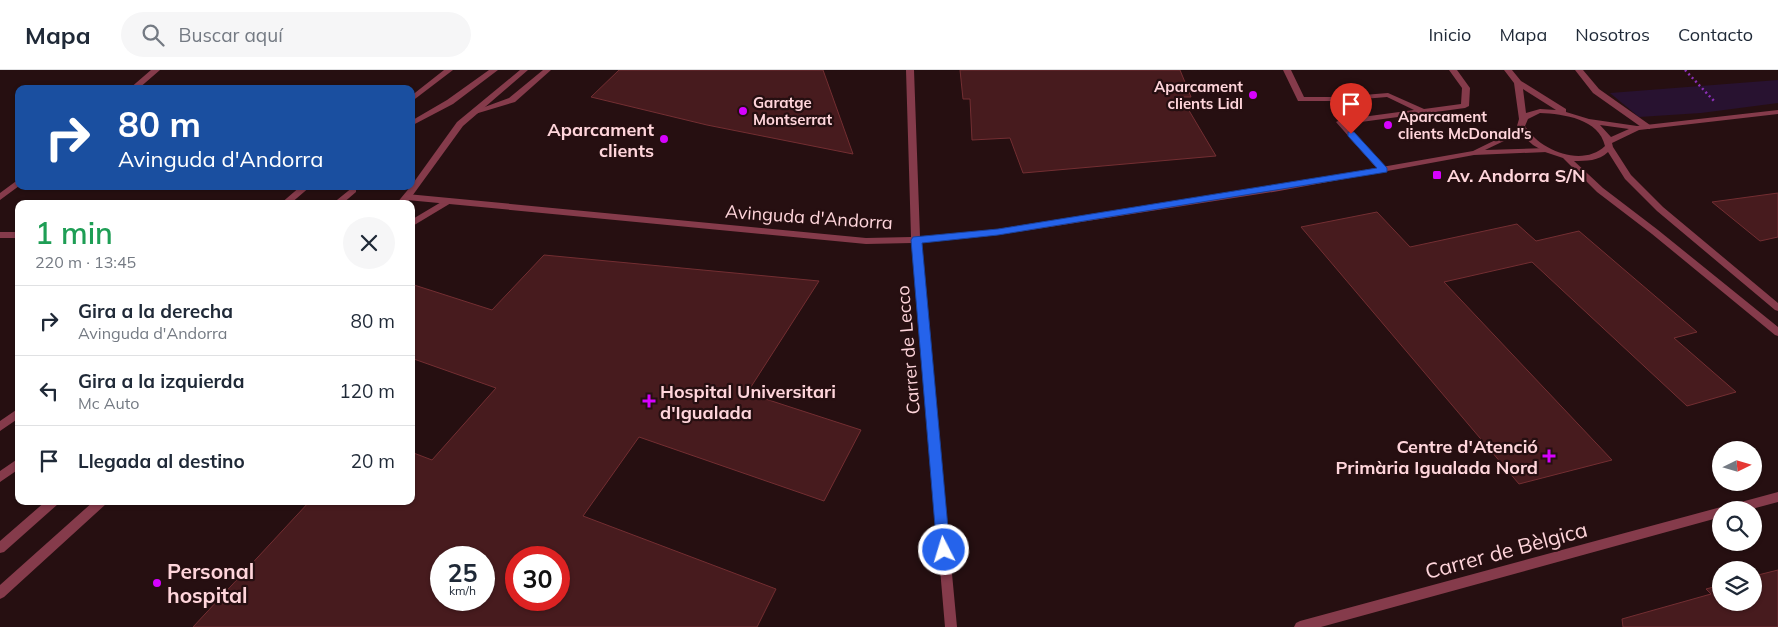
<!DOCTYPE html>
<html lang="es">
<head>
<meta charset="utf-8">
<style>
  :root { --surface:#fff; --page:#f6f6f7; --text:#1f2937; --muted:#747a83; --line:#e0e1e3 }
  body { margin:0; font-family:Mulish,sans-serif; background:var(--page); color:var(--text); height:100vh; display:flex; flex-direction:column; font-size:19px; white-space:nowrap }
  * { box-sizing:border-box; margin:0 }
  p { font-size:16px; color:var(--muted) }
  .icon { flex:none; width:28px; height:28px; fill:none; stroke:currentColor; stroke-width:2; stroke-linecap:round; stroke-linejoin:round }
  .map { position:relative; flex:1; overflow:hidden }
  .details { position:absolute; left:15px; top:130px; width:400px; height:305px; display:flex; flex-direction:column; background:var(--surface); border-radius:10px; box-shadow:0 1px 4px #0004 }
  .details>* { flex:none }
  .guide { position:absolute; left:15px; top:15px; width:400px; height:105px; border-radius:10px; box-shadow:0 1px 4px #0004; background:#1a4fa0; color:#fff; overflow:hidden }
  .needle { width:32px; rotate:85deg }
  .tools { position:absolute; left:1712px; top:371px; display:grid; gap:10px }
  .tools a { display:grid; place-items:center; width:50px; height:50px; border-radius:50%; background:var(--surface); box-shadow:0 1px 4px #0004; font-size:25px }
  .speed { position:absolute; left:430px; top:476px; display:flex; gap:10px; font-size:25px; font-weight:700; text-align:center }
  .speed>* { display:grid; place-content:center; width:65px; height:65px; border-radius:50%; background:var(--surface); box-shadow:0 1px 4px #0004; line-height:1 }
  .speed small { font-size:12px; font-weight:400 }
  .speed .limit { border:8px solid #d22; background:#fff; color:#111 }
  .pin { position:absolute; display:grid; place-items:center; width:42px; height:42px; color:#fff; margin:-51px -21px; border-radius:50% 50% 50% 0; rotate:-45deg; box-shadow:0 0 5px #0007 }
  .pin .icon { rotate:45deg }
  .me { position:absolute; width:55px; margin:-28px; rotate:355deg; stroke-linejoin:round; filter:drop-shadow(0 0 4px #0008) }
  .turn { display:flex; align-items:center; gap:18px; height:105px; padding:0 20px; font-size:22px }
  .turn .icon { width:65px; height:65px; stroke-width:2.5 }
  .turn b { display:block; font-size:35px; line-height:42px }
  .round { display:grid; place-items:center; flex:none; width:52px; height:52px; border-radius:26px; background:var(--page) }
  .summary { display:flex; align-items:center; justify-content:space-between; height:85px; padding:0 20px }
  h1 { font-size:30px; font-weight:600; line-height:38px; color:#1e9e55 }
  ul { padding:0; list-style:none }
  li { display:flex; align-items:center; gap:15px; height:70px; padding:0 20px; border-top:1px solid var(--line) }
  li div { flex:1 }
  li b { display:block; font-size:19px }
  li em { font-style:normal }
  header { display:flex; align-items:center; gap:30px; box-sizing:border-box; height:70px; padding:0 25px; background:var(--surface); border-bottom:1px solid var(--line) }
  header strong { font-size:24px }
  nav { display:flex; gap:28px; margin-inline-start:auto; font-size:18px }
  .search { width:350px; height:45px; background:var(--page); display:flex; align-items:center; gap:12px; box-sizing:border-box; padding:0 18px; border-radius:28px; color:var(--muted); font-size:19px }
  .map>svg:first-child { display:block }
  .green { fill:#281230 }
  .building { fill:#471b1e; stroke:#732e32; fill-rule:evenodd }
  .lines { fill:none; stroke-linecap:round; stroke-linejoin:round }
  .path { stroke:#8c30b8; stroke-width:2.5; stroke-dasharray:2 3; stroke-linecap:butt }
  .service { fill:#853b4b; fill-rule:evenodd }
  .pedestrian { fill:#853b4b; fill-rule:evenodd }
  .minor { fill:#853b4b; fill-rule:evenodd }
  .tertiary { fill:#853b4b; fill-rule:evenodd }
  .route { fill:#2563eb; stroke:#184099 }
  .poi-dot { fill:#d602fe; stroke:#260f11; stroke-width:2 }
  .labels { text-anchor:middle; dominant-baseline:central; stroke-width:4.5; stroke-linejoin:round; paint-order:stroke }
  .far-poi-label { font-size:15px; font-weight:bold; fill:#ffd5db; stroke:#260f11; text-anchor:start }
  .poi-label { font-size:18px; font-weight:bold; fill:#ffd5db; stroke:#260f11; text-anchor:end }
  .street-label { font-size:18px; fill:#ffd5db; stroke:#260f11 }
  .near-street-label { font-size:21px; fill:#ffd5db; stroke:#260f11 }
  .near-poi-label { font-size:21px; font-weight:bold; fill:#ffd5db; stroke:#260f11; text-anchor:start }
</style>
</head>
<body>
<header>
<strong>Mapa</strong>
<div class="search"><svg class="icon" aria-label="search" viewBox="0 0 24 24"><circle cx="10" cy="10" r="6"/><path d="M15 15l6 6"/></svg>Buscar aquí</div>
<nav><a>Inicio</a><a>Mapa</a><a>Nosotros</a><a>Contacto</a></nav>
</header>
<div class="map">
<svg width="1778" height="557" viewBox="0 0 1778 557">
  <rect width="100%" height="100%" fill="#260f11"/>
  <path class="green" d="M1778,10V33L1701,43L1639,47L1610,23Z"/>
  <path class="building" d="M619,0H823L853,84L707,55L591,27Z
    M960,0H1180L1191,27H1181L1216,86L1023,103L1010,68L972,70L970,29H963Z
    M1778,123V167L1760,171L1712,132Z
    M1377,142L1410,177L1517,154L1536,171L1579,161L1697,262L1674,268L1736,322L1687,336L1532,192L1444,212L1612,390L1519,414L1301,157Z
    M544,185L819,211L747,323L861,360L824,431L639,367L583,446L776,519L757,557H193L310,431H411V382L432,390L496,318L411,288V214L492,240ZM441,488H484V530H441ZM516,488H559V530H516Z
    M1778,500V557H1623L1622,549L1711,524L1706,519L1721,515V532H1754V506Z"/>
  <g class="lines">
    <path class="path" d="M1685,0L1714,31"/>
    <path class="service" d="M543,0H551L515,32L475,44L471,42L509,28Z
      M1283,0H1291L1304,27H1339L1388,23L1424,39L1461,34L1462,18L1449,0H1457L1470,18L1469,36L1465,38L1346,54L1386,98V102H1380L1336,52L1340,50L1414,40L1387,27L1339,31H1298Z
      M448,128L451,129L452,131L451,133L411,157V150Z
      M94,431H108L106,434L4,527L0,529V515Z"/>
    <path class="pedestrian" d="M1575,0H1583L1599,19L1650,55V59H1644L1593,23Z
      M353,117L356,118V122L342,134H332Z
      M0,162H19V168H0Z
      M19,388V399L0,412V401Z"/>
    <path class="minor" d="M151,0H160L138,19H129Z
      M444,0H453L411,32V26Z
      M906,0H914L920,167L998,159L1279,115L1473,81L1522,57L1526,59L1525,61L1485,80L1547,78L1551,80L1547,82L1474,85L1279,121L998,165L921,173L957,557H945L912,173L866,174L407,130L403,127L407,124L866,168L911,167Z
      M19,109V116L0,130V123Z
      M1778,422V432L1748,440H1721V447L1321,557H1294L1296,553L1300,551L1721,437L1725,438L1730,435Z"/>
    <path class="tertiary" d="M489,0H498L453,34L411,56V51L447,30Z
      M520,0H528L463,56L410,129L405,134H396L411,116L457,52Z
      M1504,0H1512L1521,11L1566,39V42L1589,49L1637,56L1778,40V44L1639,60L1612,73L1613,77L1631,105L1663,137L1778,233V241L1775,240L1657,141L1625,109L1608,82C1599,91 1586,91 1574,91L1603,118L1658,160L1778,257V266L1775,265L1652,164L1597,122L1563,88L1545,82L1533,75L1524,67L1517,56L1519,49L1514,13ZM1523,19L1556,40L1540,39L1526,43ZM1540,43C1564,44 1599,49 1605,76C1582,98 1539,80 1525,56L1528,49ZM1600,55L1629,59L1611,67Z
      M301,116H311L290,134H280Z
      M19,338V348L0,361V351Z
      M46,431H60L58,434L4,482L0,483V471Z"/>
  </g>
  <path class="route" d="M1348,62H1354L1387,98V102L998,165L922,173L950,480L948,484L944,485L939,484L937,480L911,170L913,167L998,159L1377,98L1348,66Z"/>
  <g class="poi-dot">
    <circle cx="1253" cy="25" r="5"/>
    <circle cx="743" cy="41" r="5"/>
    <circle cx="1388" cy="55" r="5"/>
    <circle cx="664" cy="69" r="5"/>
    <rect x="1432" y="100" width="10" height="10" rx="2.5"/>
    <path d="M646.5 323.5h5v5h5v5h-5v5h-5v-5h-5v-5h5z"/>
    <path d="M1546.5 378.5h5v5h5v5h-5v5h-5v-5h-5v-5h5z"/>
    <circle cx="157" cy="513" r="5"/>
  </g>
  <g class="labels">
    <g class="far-poi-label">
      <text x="1243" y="16" text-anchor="end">Aparcament<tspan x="1243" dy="17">clients Lidl</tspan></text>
      <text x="753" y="32">Garatge<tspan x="753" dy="17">Montserrat</tspan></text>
      <text x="1398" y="46">Aparcament<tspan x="1398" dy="17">clients McDonald's</tspan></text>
    </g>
    <g class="poi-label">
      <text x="654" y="59">Aparcament<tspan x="654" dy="21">clients</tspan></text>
      <text x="1447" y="105" text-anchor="start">Av. Andorra S/N</text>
      <text x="660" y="321" text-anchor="start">Hospital Universitari<tspan x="660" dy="21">d'Igualada</tspan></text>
      <text x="1538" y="376">Centre d'Atenció<tspan x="1538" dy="21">Primària Igualada Nord</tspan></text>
    </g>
    <g class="street-label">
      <text transform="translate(809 147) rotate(4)">Avinguda d'Andorra</text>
      <text transform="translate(908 280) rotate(-95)">Carrer de Lecco</text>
    </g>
    <g class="near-street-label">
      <text transform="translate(1506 480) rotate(-15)">Carrer de Bèlgica</text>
    </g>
    <g class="near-poi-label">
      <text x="167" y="501">Personal<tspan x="167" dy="24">hospital</tspan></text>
    </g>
  </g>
</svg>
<div class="tools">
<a><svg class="needle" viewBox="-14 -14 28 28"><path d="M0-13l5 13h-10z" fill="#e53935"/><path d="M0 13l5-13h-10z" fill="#747a83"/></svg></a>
<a><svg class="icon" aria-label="search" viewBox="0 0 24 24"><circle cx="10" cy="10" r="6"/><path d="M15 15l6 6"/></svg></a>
<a><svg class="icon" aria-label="layers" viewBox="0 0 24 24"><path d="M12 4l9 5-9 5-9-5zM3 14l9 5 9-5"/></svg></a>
</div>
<div class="speed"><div>25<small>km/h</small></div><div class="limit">30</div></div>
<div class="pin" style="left:1351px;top:64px;background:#d93025"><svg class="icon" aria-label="arrive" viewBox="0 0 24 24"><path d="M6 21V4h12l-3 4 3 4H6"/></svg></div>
<svg class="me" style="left:944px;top:480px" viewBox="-20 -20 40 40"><circle r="17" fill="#2563eb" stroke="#fff" stroke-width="3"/><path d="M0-11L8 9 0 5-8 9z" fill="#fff"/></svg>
<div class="guide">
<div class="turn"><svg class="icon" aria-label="right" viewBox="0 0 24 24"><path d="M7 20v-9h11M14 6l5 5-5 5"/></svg><div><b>80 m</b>Avinguda d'Andorra</div></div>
</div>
<section class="details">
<div class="summary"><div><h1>1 min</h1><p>220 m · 13:45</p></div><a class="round"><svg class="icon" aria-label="close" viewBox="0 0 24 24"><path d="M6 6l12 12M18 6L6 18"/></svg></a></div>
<ul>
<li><svg class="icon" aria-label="right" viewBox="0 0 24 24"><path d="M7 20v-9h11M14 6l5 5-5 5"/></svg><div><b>Gira a la derecha</b><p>Avinguda d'Andorra</p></div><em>80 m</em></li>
<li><svg class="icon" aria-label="left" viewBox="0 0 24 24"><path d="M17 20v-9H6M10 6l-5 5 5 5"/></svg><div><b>Gira a la izquierda</b><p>Mc Auto</p></div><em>120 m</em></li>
<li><svg class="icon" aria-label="arrive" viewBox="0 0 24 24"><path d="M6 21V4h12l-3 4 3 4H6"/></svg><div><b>Llegada al destino</b></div><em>20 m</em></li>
</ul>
</section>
</div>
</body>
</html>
